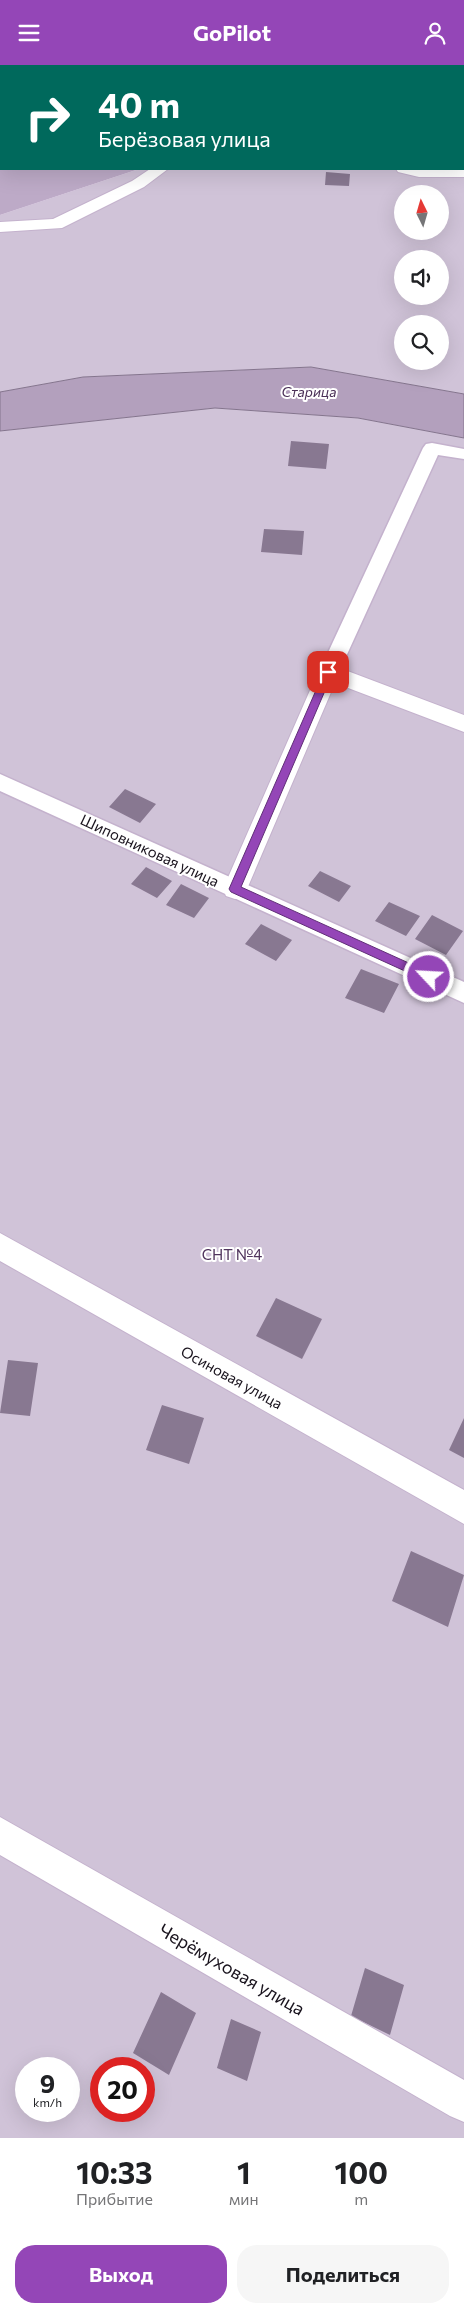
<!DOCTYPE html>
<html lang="ru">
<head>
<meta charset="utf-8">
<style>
  :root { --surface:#fff; --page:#f6f6f6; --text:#202124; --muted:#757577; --accent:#9446b7 }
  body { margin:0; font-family:Commissioner,sans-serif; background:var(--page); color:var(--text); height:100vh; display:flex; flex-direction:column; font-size:19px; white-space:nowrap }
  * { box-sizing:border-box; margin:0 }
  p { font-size:16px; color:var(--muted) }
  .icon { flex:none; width:28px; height:28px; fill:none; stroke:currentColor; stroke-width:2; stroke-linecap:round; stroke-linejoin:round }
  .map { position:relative; height:2073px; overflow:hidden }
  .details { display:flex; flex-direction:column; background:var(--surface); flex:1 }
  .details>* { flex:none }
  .guide { position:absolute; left:0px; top:0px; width:465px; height:105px; box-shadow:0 5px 20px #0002; background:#00695c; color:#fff; overflow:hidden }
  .needle { width:32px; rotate:355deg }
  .buttons { position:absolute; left:394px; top:120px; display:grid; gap:10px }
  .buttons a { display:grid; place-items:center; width:55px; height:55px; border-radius:50%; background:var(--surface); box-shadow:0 5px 20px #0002; font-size:25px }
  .speed { position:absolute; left:15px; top:1992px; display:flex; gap:10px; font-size:25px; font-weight:700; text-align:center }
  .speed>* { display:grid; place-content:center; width:65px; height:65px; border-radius:50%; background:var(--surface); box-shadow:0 5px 20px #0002; line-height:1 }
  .speed small { font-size:12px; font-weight:400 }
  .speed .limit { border:8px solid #d22; background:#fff; color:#111 }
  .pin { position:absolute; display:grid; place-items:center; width:42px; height:42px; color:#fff; margin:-21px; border-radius:10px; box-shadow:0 2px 8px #0006 }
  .me { position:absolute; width:55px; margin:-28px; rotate:295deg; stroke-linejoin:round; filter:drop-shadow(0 0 4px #0008) }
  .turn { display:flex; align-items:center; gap:18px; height:105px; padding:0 15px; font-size:22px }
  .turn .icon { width:65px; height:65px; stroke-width:2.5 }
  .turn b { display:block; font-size:35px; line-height:42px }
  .eta { display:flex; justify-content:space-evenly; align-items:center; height:85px; text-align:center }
  .eta b { font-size:30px; font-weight:700; line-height:35px }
  .action { display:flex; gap:10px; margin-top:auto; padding:10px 15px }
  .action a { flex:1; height:58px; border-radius:20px; background:var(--accent); color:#fff; font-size:20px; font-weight:700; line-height:58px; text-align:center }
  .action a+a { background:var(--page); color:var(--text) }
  header { display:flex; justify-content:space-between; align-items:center; height:65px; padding:0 15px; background:var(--accent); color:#fff; font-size:22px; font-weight:700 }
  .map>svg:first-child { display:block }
  .green { fill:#d0c3d8; fill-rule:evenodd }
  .forest { fill:#bdaac7 }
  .water { fill:#b3a0bd; stroke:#84758d }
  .building { fill:#887891 }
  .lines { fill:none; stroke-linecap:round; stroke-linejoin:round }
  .service-casing { stroke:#c4b2cd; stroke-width:3 }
  .minor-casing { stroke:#c4b2cd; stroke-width:2 }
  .service { fill:#fff; fill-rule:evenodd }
  .minor { fill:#fff; fill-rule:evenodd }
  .route { fill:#9446b7; stroke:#602e77 }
  .labels { text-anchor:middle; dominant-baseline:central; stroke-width:4; stroke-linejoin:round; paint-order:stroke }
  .far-water-label { font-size:14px; font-style:italic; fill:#4a2f57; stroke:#fff }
  .street-label { font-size:15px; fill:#18121c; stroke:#fff }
  .park-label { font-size:15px; fill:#50345d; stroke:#fff }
  .near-street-label { font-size:18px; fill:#18121c; stroke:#fff }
</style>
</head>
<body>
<header><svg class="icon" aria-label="menu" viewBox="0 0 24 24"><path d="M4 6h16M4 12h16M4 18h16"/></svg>GoPilot<svg class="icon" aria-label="person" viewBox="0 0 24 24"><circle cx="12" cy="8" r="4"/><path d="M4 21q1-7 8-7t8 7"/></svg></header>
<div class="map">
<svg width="464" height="2073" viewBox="0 0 464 2073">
  <rect width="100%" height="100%" fill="#f9eefe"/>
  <path class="green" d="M229,0H464V329L311,302L83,312L0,327V150L139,104H464V1ZM402,129H440V166H402ZM402,194H440V231H402ZM402,259H440V296H402Z
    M215,343L358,353L464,373V2073H0V366ZM26,2004H69V2046H26ZM101,2004H144V2046H101Z"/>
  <path class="forest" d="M0,68L1,104H139L0,150Z"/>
  <path class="water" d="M311,302L464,329V373L358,353L215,343L0,366V327L83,312Z"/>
  <path class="building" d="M326,107L350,109L349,121L325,120Z
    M291,376L329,379L326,404L288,401Z
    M264,464L304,466L302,490L261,487Z
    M125,724L156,739L140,758L109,742Z
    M146,802L172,816L157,833L131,819Z
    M320,806L351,821L339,837L308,821Z
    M181,819L209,833L194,853L166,840Z
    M389,837L420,851L406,871L375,856Z
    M432,850L463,866L446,890L415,874Z
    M261,859L292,875L276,896L245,879Z
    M361,904L399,919L384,948L345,933Z
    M276,1233L322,1254L302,1294L256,1271Z
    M8,1295L38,1298L30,1351L0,1348Z
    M162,1340L204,1353L189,1399L146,1385Z
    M464,1353V1393L449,1385Z
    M411,1486L464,1510L448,1562L392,1536Z
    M365,1903L404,1920L390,1970L351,1951Z
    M161,1927L196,1948L169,2010L133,1988Z
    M231,1954L261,1967L247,2016L217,2003Z"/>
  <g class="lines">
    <defs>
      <path id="service" d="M432,378L464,384V394L438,390L339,607L336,612L329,614L322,612L319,607L423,383L426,379Z
        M0,709L464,917V938L0,726Z"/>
      <path id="minor" d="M464,102V112H419L398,107L396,104Z
        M150,104H168L144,122L62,163L0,167V157L53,154L132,116Z
        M329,599L464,650V667L335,618L247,824L244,831L235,834L226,831L223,824L318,607L321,601Z
        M0,1168L464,1425V1459L0,1196Z
        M0,1752L464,2015V2057L450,2051L0,1790Z"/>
    </defs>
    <use href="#service" class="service-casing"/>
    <use href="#minor" class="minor-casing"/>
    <use href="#service" class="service"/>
    <use href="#minor" class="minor"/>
  </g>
  <path class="route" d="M328,604L333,607L241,822L433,909L434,912L429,917L231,827L229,824L324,607Z"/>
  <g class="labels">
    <g class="far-water-label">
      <text x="309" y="326">Старица</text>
    </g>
    <g class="street-label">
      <text transform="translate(150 785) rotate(25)">Шиповниковая улица</text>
      <text transform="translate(232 1312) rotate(29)">Осиновая улица</text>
    </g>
    <g class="park-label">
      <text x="232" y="1189">СНТ №4</text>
    </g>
    <g class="near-street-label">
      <text transform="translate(232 1904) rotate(30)">Черёмуховая улица</text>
    </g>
  </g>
</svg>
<div class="buttons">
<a><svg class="needle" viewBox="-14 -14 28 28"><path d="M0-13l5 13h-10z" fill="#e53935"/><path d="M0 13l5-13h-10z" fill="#757577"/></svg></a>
<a><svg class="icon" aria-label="sound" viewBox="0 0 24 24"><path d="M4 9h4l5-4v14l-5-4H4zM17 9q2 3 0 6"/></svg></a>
<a><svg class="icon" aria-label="search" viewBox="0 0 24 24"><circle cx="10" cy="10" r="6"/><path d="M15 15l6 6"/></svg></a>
</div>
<div class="speed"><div>9<small>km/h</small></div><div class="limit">20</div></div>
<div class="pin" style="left:328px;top:607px;background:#d93025"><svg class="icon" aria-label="arrive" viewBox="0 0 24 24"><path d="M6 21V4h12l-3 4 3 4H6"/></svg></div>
<svg class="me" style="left:429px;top:912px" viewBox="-20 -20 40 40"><circle r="17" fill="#9446b7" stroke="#fff" stroke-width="3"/><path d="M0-11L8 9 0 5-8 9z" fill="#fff"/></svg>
<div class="guide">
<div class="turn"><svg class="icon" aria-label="right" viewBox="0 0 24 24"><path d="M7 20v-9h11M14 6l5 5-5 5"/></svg><div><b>40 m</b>Берёзовая улица</div></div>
</div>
</div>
<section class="details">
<div class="eta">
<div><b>10:33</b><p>Прибытие</p></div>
<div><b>1</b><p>мин</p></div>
<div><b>100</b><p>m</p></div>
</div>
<div class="action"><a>Выход</a><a>Поделиться</a></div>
</section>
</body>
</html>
